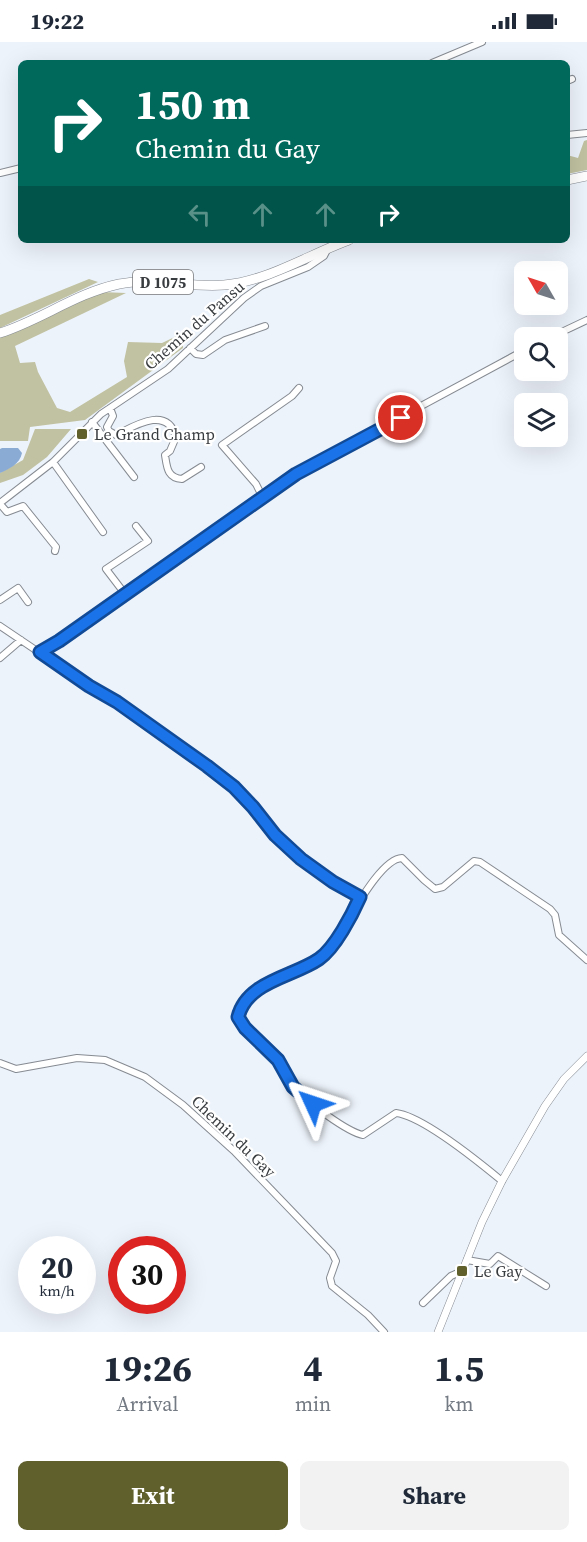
<!DOCTYPE html>
<html lang="en">
<head>
<meta charset="utf-8">
<style>
  :root { --surface:#fff; --page:#f2f2f3; --text:#1f2937; --muted:#747a83; --accent:#60602d }
  body { margin:0; font-family:"Source Serif 4",serif; background:var(--page); color:var(--text); height:100vh; display:flex; flex-direction:column; font-size:22px; white-space:nowrap }
  * { box-sizing:border-box; margin:0 }
  p { font-size:20px; color:var(--muted) }
  .icon { flex:none; width:33px; height:33px; fill:none; stroke:currentColor; stroke-width:2; stroke-linecap:round; stroke-linejoin:round }
  .map { position:relative; height:1290px; overflow:hidden }
  .side { display:flex; flex-direction:column; background:var(--surface); flex:1 }
  .side>* { flex:none }
  .top-card { position:absolute; left:18px; top:18px; width:552px; height:183px; border-radius:9px; box-shadow:0 6px 24px #0002; background:#00695c; color:#fff; overflow:hidden }
  .needle { width:39px; rotate:309deg }
  .tools { position:absolute; left:514px; top:219px; display:grid; gap:12px }
  .tools a { display:grid; place-items:center; width:54px; height:54px; border-radius:9px; background:var(--surface); box-shadow:0 6px 24px #0002; font-size:30px }
  .speed { position:absolute; left:18px; top:1194px; display:flex; gap:12px; font-size:30px; font-weight:700; text-align:center }
  .speed>* { display:grid; place-content:center; width:78px; height:78px; border-radius:50%; background:var(--surface); box-shadow:0 6px 24px #0002; line-height:1 }
  .speed small { font-size:15px; font-weight:400 }
  .speed .limit { border:9px solid #d22; background:#fff; color:#111 }
  .pin { position:absolute; display:grid; place-items:center; width:51px; height:51px; color:#fff; margin:-26px; border:3px solid #fff; border-radius:50%; box-shadow:0 2px 6px #0007 }
  .me { position:absolute; width:66px; margin:-33px; rotate:312deg; stroke-linejoin:round; filter:drop-shadow(0 0 4px #0008) }
  .turn { display:flex; align-items:center; gap:21px; height:126px; padding:0 18px; font-size:27px }
  .turn .icon { width:78px; height:78px; stroke-width:2.5 }
  .turn b { display:block; font-size:42px; line-height:51px }
  .lanes { display:flex; align-items:center; height:57px; padding:0 18px; background:#0003; justify-content:center; gap:30px; direction:ltr }
  .lanes .off { opacity:.35 }
  .eta { display:flex; justify-content:space-evenly; align-items:center; height:102px; text-align:center }
  .eta b { font-size:36px; font-weight:700; line-height:42px }
  .cta { display:flex; gap:12px; margin-top:auto; padding:12px 18px }
  .cta a { flex:1; height:69px; border-radius:9px; background:var(--accent); color:#fff; font-size:24px; font-weight:700; line-height:69px; text-align:center }
  .cta a+a { background:var(--page); color:var(--text) }
  .status { display:flex; justify-content:space-between; align-items:center; height:42px; padding:0 30px; background:var(--surface); direction:ltr }
  .status svg { height:16px; fill:currentColor }
  .map>svg:first-child { display:block }
  .green { fill:#c1c2a1 }
  .water { fill:#8aabd4 }
  .lines { fill:none; stroke-linecap:round; stroke-linejoin:round }
  .stream { stroke:#8aabd4; stroke-width:1.5 }
  .minor-casing { stroke:#868b92; stroke-width:8 }
  .tertiary-casing { stroke:#868b92; stroke-width:8 }
  .primary-casing { stroke:#868b92; stroke-width:10 }
  .minor { stroke:#fff; stroke-width:6 }
  .tertiary { stroke:#fff; stroke-width:7 }
  .primary { stroke:#fff; stroke-width:9 }
  .route-casing { stroke:#114b97; stroke-width:15 }
  .route { stroke:#1a73e8; stroke-width:10 }
  .poi-dot { fill:#60602d; stroke:#fff; stroke-width:2 }
  .labels { text-anchor:middle; dominant-baseline:central; stroke-width:4.5; stroke-linejoin:round; paint-order:stroke }
  .shield { fill:#fff; stroke:#757779; stroke-width:1.5 }
  .shield-label { font-size:15px; font-weight:bold; fill:#3a3d40 }
  .street-label { font-size:16px; fill:#3a3d40; stroke:#fff }
  .poi-label { font-size:16px; fill:#3a3d40; stroke:#fff; text-anchor:start }
</style>
</head>
<body>
<div class="status"><b>19:22</b><svg viewBox="0 0 49 12"><path d="M0 12V9h3v3zM5 12V6h3v6zM10 12V3h3v9zM15 12V0h3v12zM26 1h20v11H26zM47 4h2v5h-2z"/></svg></div>
<div class="map">
<svg width="587" height="1290" viewBox="0 0 587 1290">
  <rect width="100%" height="100%" fill="#edf3fb"/>
  <path class="green" d="M587,98V128L567,132V113L578,116L584,99Z
    M89,237L98,240L0,286V273Z
    M101,250L126,251L15,304L20,321L35,320L38,330L57,366L70,370L127,335L124,319L128,300L162,301L183,291V306L85,378L30,385L28,399H0V294Z
    M35,387H71L47,415L23,433L0,441V431L23,418Z"/>
  <path class="water" d="M2,406H18L22,411C20,422 9,427 0,431V407Z"/>
  <g class="lines">
    <path class="stream" d="M502,317L524,305"/>
    <defs>
      <path id="minor" d="M432,21L482,0
        M567,39L572,37
        M567,93L587,91
        M0,131L21,126
        M549,296L587,278
        M190,306L196,312L203,313L225,298L265,284
        M110,366L113,374L107,385L109,389L116,393C134,384 167,363 176,395L170,409L165,413C167,425 167,436 182,437L201,425
        M92,380L134,435
        M53,420L103,490
        M263,456L256,442L222,403L292,354L299,346
        M0,461L53,420L101,372L168,327L244,256L261,244L308,225L324,214L327,208
        M0,462L7,470L23,464L56,505L55,509
        M125,552L106,527L148,499L136,484
        M0,558L18,546L28,560
        M0,584L89,644L117,660L207,724L234,745L275,793L301,817L333,840L361,855
        M40,611L59,599L306,426L525,308
        M0,616L21,598
        M0,1021L16,1027L77,1016L105,1018L145,1035L183,1063L234,1109L332,1211L336,1219L330,1236L332,1244L368,1273L384,1290
        M502,1139C479,1120 423,1074 396,1071L363,1093C347,1090 306,1059 295,1047C287,1037 284,1025 276,1015C263,1001 248,991 238,975C248,934 301,938 325,911C343,892 377,817 402,816L424,838L435,847L443,845L474,819L480,820L550,867L555,873L559,893L587,918
        M467,1218L490,1222L498,1214L546,1244
        M423,1261L451,1234L462,1229"/>
      <path id="tertiary" d="M438,1290L482,1180L502,1139L545,1064L564,1037L587,1014"/>
      <path id="primary" d="M567,138L587,134
        M0,291C41,278 76,251 119,242C153,235 189,246 224,243C268,239 308,213 349,198"/>
    </defs>
    <use href="#minor" class="minor-casing"/>
    <use href="#tertiary" class="tertiary-casing"/>
    <use href="#primary" class="primary-casing"/>
    <use href="#minor" class="minor"/>
    <use href="#tertiary" class="tertiary"/>
    <use href="#primary" class="primary"/>
  </g>
  <g class="lines">
    <defs>
      <path id="route" d="M313,1062L293,1045L278,1018L245,986L238,975C247,939 293,935 319,917C335,906 352,873 360,855L333,840L301,817L275,793L253,765L234,745L207,724L117,660L89,644L40,610L59,599L296,432L401,376"/>
    </defs>
    <use href="#route" class="route-casing"/>
    <use href="#route" class="route"/>
  </g>
  <g class="poi-dot">
    <rect x="76" y="386" width="12" height="12" rx="3"/>
    <rect x="456" y="1223" width="12" height="12" rx="3"/>
  </g>
  <g class="labels">
    <rect class="shield" x="133" y="228" width="60" height="24" rx="4.5"/>
    <g class="shield-label">
      <text x="163" y="240">D 1075</text>
    </g>
    <g class="street-label">
      <text transform="translate(194 283) rotate(-41)">Chemin du Pansu</text>
      <text transform="translate(234 1094) rotate(44)">Chemin du Gay</text>
    </g>
    <g class="poi-label">
      <text x="94" y="392">Le Grand Champ</text>
      <text x="474" y="1229">Le Gay</text>
    </g>
  </g>
</svg>
<div class="tools">
<a><svg class="needle" viewBox="-14 -14 28 28"><path d="M0-13l5 13h-10z" fill="#e53935"/><path d="M0 13l5-13h-10z" fill="#747a83"/></svg></a>
<a><svg class="icon" aria-label="search" viewBox="0 0 24 24"><circle cx="10" cy="10" r="6"/><path d="M15 15l6 6"/></svg></a>
<a><svg class="icon" aria-label="layers" viewBox="0 0 24 24"><path d="M12 4l9 5-9 5-9-5zM3 14l9 5 9-5"/></svg></a>
</div>
<div class="speed"><div>20<small>km/h</small></div><div class="limit">30</div></div>
<div class="pin" style="left:401px;top:376px;background:#d93025"><svg class="icon" aria-label="arrive" viewBox="0 0 24 24"><path d="M6 21V4h12l-3 4 3 4H6"/></svg></div>
<svg class="me" style="left:313px;top:1062px" viewBox="-20 -20 40 40"><path d="M0-17L14 15 0 8-14 15z" fill="#1a73e8" stroke="#fff" stroke-width="4"/></svg>
<div class="top-card">
<div class="turn"><svg class="icon" aria-label="right" viewBox="0 0 24 24"><path d="M7 20v-9h11M14 6l5 5-5 5"/></svg><div><b>150 m</b>Chemin du Gay</div></div>
<div class="lanes"><svg class="icon off" aria-label="left" viewBox="0 0 24 24"><path d="M17 20v-9H6M10 6l-5 5 5 5"/></svg><svg class="icon off" aria-label="ahead" viewBox="0 0 24 24"><path d="M12 20V5M6 11l6-6 6 6"/></svg><svg class="icon off" aria-label="ahead" viewBox="0 0 24 24"><path d="M12 20V5M6 11l6-6 6 6"/></svg><svg class="icon" aria-label="right" viewBox="0 0 24 24"><path d="M7 20v-9h11M14 6l5 5-5 5"/></svg></div>
</div>
</div>
<section class="side">
<div class="eta">
<div><b>19:26</b><p>Arrival</p></div>
<div><b>4</b><p>min</p></div>
<div><b>1.5</b><p>km</p></div>
</div>
<div class="cta"><a>Exit</a><a>Share</a></div>
</section>
</body>
</html>
